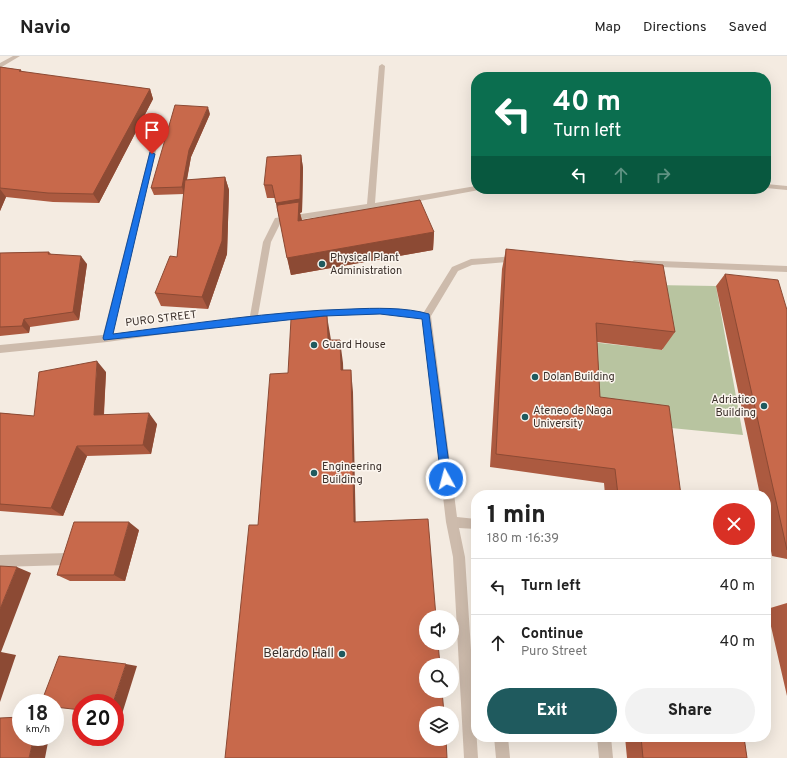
<!DOCTYPE html>
<html lang="en">
<head>
<meta charset="utf-8">
<style>
  :root { --surface:#fff; --page:#f2f2f2; --text:#222; --muted:#767676; --line:#e0e0e0; --accent:#1f5a5e }
  body { margin:0; font-family:Overpass,sans-serif; background:var(--page); color:var(--text); height:100vh; display:flex; flex-direction:column; font-size:15px; white-space:nowrap }
  * { box-sizing:border-box; margin:0 }
  p { font-size:13px; color:var(--muted) }
  .icon { flex:none; width:22px; height:22px; fill:none; stroke:currentColor; stroke-width:2; stroke-linecap:round; stroke-linejoin:round }
  .map { position:relative; flex:1; overflow:hidden }
  .panel { position:absolute; left:471px; top:434px; width:300px; height:252px; display:flex; flex-direction:column; background:var(--surface); border-radius:16px; box-shadow:0 4px 16px #0002 }
  .panel>* { flex:none }
  .banner { position:absolute; left:471px; top:16px; width:300px; height:122px; border-radius:16px; box-shadow:0 4px 16px #0002; background:#0b6e4f; color:#fff; overflow:hidden }
  .tools { position:absolute; left:419px; top:554px; display:grid; gap:8px }
  .tools a { display:grid; place-items:center; width:40px; height:40px; border-radius:50%; background:var(--surface); box-shadow:0 4px 16px #0002; font-size:20px }
  .speed { position:absolute; left:12px; top:638px; display:flex; gap:8px; font-size:20px; font-weight:700; text-align:center }
  .speed>* { display:grid; place-content:center; width:52px; height:52px; border-radius:50%; background:var(--surface); box-shadow:0 4px 16px #0002; line-height:1 }
  .speed small { font-size:10px; font-weight:400 }
  .speed .limit { border:6px solid #d22; background:#fff; color:#111 }
  .pin { position:absolute; display:grid; place-items:center; width:34px; height:34px; color:#fff; margin:-41px -17px; border-radius:50% 50% 50% 0; rotate:-45deg; box-shadow:0 0 4px #0007 }
  .pin .icon { rotate:45deg }
  .me { position:absolute; width:44px; margin:-22px; rotate:353deg; stroke-linejoin:round; filter:drop-shadow(0 0 3px #0008) }
  .turn { display:flex; align-items:center; gap:14px; height:84px; padding:0 16px; font-size:18px }
  .turn .icon { width:52px; height:52px; stroke-width:2.5 }
  .turn b { display:block; font-size:28px; line-height:34px }
  .lanes { display:flex; align-items:center; height:38px; padding:0 16px; background:#0003; justify-content:center; gap:20px; direction:ltr }
  .lanes .off { opacity:.35 }
  .round { display:grid; place-items:center; flex:none; width:42px; height:42px; border-radius:21px; background:var(--page) }
  .headline { display:flex; align-items:center; justify-content:space-between; height:68px; padding:0 16px }
  h1 { font-size:24px; font-weight:800; line-height:30px }
  .cta { display:flex; gap:8px; margin-top:auto; padding:8px 16px }
  .cta a { flex:1; height:46px; border-radius:24px; background:var(--accent); color:#fff; font-size:16px; font-weight:800; line-height:46px; text-align:center }
  .cta a+a { background:var(--page); color:var(--text) }
  ul { padding:0; list-style:none }
  li { display:flex; align-items:center; gap:12px; height:56px; padding:0 16px; border-top:1px solid var(--line) }
  li div { flex:1 }
  li b { display:block; font-size:15px }
  li em { font-style:normal }
  header { display:flex; align-items:center; gap:24px; box-sizing:border-box; height:56px; padding:0 20px; background:var(--surface); border-bottom:1px solid var(--line) }
  header strong { font-size:19px }
  nav { display:flex; gap:22px; margin-inline-start:auto; font-size:14px }
  .map>svg:first-child { display:block }
  .green { fill:#b8c4a0 }
  .lines { fill:none; stroke-linecap:round; stroke-linejoin:round }
  .lane { fill:#cdbbac; fill-rule:evenodd }
  .street { fill:#cdbbac; fill-rule:evenodd }
  .wall { fill:#ac5a40 }
  .shaded-wall { fill:#8c4a34 }
  .building { fill:#c8694b; stroke:#8c4a34 }
  .route { fill:#1a73e8; stroke:#114b97 }
  .poi-dot { fill:#1f5a5e; stroke:#fbf5ee; stroke-width:1.5 }
  .labels { text-anchor:middle; dominant-baseline:central; stroke-width:3; stroke-linejoin:round; paint-order:stroke }
  .poi-label { font-size:11px; fill:#3b302b; stroke:#fbf5ee; text-anchor:start }
  .street-label { font-size:11px; fill:#3b302b; stroke:#fbf5ee }
  .near-poi-label { font-size:13px; fill:#3b302b; stroke:#fbf5ee; text-anchor:end }
</style>
</head>
<body>
<header>
<strong>Navio</strong>
<nav><a>Map</a><a>Directions</a><a>Saved</a></nav>
</header>
<div class="map">
<svg width="787" height="702" viewBox="0 0 787 702">
  <rect width="100%" height="100%" fill="#f4ebe1"/>
  <path class="green" d="M653,229L716,230L743,379L671,372L576,354L573,284L663,294Z"/>
  <g class="lines">
    <path class="lane" d="M13,0H20L0,12V7Z
      M516,200L520,203L519,205L472,209L458,215L431,260L457,461L476,463V473L459,472L465,501L478,702H464L453,501L446,466L422,263L380,258L324,260L254,266L249,263L254,260L324,254L380,252L424,256L452,211L471,203Z
      M634,204L787,210V216L634,210L630,207Z
      M494,681H508L510,702H496Z
      M597,681H611L613,702H599Z"/>
    <path class="street" d="M382,8L385,10L375,147L476,130V133L479,134L371,154L281,166L271,186L257,265L107,286L0,297V289L103,279L153,82L156,80L159,82L113,278L250,260L263,186L275,162L367,148L379,10Z
      M766,128L787,130V134L766,132Z
      M67,497L71,499L73,503L71,507L67,509L0,511V499Z"/>
  </g>
  <path class="wall" d="M0,11L21,14L22,16L150,33L153,43L99,147L53,146L6,141L0,155Z
    M210,58L191,101L187,124L225,121L229,134L227,198L208,253L161,250L155,237L177,201L184,138L154,139L151,132Z
    M301,99L303,112L302,156L300,157L302,164L434,176L433,194L291,219L275,142H267L264,129Z
    M506,193L675,276L662,294L597,286L600,341L681,439H605L604,427L490,411L502,213Z
    M49,196L51,198L87,208L79,264L30,271L29,277L0,280V197Z
    M725,218L787,254V503L772,500L766,470V439H760L716,230Z
    M106,316L104,359L157,368L151,398L87,400L63,460L0,455V357L34,360Z
    M139,474L125,525H70L57,519Z
    M787,547V640L767,553Z
    M625,681H744L747,702H627Z"/>
  <path class="shaded-wall" d="M150,33L153,43L99,147L93,138Z
    M208,51L210,58L191,101L184,138L182,131L189,94Z
    M301,99L303,112L302,156L300,157L302,165H298L279,160L276,147Z
    M225,121L229,134L227,198L208,253L202,241Z
    M0,133L6,141L0,155Z
    M434,176L433,194L291,219L287,202Z
    M81,200L87,208L79,264L73,256Z
    M327,260L331,284L332,307L328,284Z
    M24,263L30,271L29,277L22,270Z
    M340,284L343,307L344,336L341,314Z
    M97,305L106,316L103,370L94,359Z
    M351,314L353,336L356,480L354,466Z
    M149,357L157,368L151,398L143,389Z
    M77,390L87,400L63,460L51,452Z
    M129,466L139,474L125,525L114,519Z
    M17,511L31,517L1,596L16,599L0,646V553Z
    M126,608L137,610L122,658H115V647H113Z
    M34,681H49L45,702H29Z"/>
  <path class="building" d="M0,11L21,14L19,15L150,33L93,138L48,137L0,132Z
    M175,49L208,51L189,94L182,131L151,132Z
    M301,99L300,143L276,147L272,129H264L267,101Z
    M225,121L222,185L202,241L155,237L170,200L177,201L185,124Z
    M420,144L434,176L287,202L277,151L278,149L299,146L298,165Z
    M506,193L663,209L675,276L596,267L600,341L669,350L681,439H618L615,413L496,398Z
    M49,196L48,198L81,200L73,256L24,263L22,270L0,271V197Z
    M725,218L778,224L787,254V494Z
    M327,260L328,284H340L341,314H351L354,466L428,463L436,561H426V587H438L440,609H426V635H442L444,657H426V683H446L447,702H225L249,469H258L270,318L288,317L291,263Z
    M97,305L94,359L149,357L143,389L77,390L51,452L0,448V357L34,360L39,316Z
    M74,466H129L114,519H57Z
    M0,510L17,511L0,553Z
    M59,600L126,608L113,647H81V654L55,651V647H41Z
    M21,661V681H34L29,702H0V662Z
    M641,681H744L747,702H643Z"/>
  <path class="route" d="M150,96L155,98L113,278C192,268 271,255 351,253C374,252 406,251 429,258L451,423L450,426H443L441,423L422,263L380,258L324,260L104,284L103,282Z"/>
  <g class="poi-dot">
    <circle cx="322" cy="208" r="4"/>
    <circle cx="314" cy="289" r="4"/>
    <circle cx="535" cy="321" r="4"/>
    <circle cx="764" cy="350" r="4"/>
    <circle cx="525" cy="361" r="4"/>
    <circle cx="314" cy="417" r="4"/>
    <circle cx="342" cy="598" r="4"/>
  </g>
  <g class="labels">
    <g class="poi-label">
      <text x="330" y="202">Physical Plant<tspan x="330" dy="13">Administration</tspan></text>
      <text x="322" y="289">Guard House</text>
      <text x="543" y="321">Dolan Building</text>
      <text x="756" y="344" text-anchor="end">Adriatico<tspan x="756" dy="13">Building</tspan></text>
      <text x="533" y="355">Ateneo de Naga<tspan x="533" dy="13">University</tspan></text>
      <text x="322" y="411">Engineering<tspan x="322" dy="13">Building</tspan></text>
    </g>
    <g class="street-label">
      <text transform="translate(161 263) rotate(-7)">PURO STREET</text>
    </g>
    <g class="near-poi-label">
      <text x="334" y="598">Belardo Hall</text>
    </g>
  </g>
</svg>
<div class="tools">
<a><svg class="icon" aria-label="sound" viewBox="0 0 24 24"><path d="M4 9h4l5-4v14l-5-4H4zM17 9q2 3 0 6"/></svg></a>
<a><svg class="icon" aria-label="search" viewBox="0 0 24 24"><circle cx="10" cy="10" r="6"/><path d="M15 15l6 6"/></svg></a>
<a><svg class="icon" aria-label="layers" viewBox="0 0 24 24"><path d="M12 4l9 5-9 5-9-5zM3 14l9 5 9-5"/></svg></a>
</div>
<div class="speed"><div>18<small>km/h</small></div><div class="limit">20</div></div>
<div class="pin" style="left:152px;top:98px;background:#d93025"><svg class="icon" aria-label="arrive" viewBox="0 0 24 24"><path d="M6 21V4h12l-3 4 3 4H6"/></svg></div>
<svg class="me" style="left:446px;top:423px" viewBox="-20 -20 40 40"><circle r="17" fill="#1a73e8" stroke="#fff" stroke-width="3"/><path d="M0-11L8 9 0 5-8 9z" fill="#fff"/></svg>
<div class="banner">
<div class="turn"><svg class="icon" aria-label="left" viewBox="0 0 24 24"><path d="M17 20v-9H6M10 6l-5 5 5 5"/></svg><div><b>40 m</b>Turn left</div></div>
<div class="lanes"><svg class="icon" aria-label="left" viewBox="0 0 24 24"><path d="M17 20v-9H6M10 6l-5 5 5 5"/></svg><svg class="icon off" aria-label="ahead" viewBox="0 0 24 24"><path d="M12 20V5M6 11l6-6 6 6"/></svg><svg class="icon off" aria-label="right" viewBox="0 0 24 24"><path d="M7 20v-9h11M14 6l5 5-5 5"/></svg></div>
</div>
<section class="panel">
<div class="headline"><div><h1>1 min</h1><p>180 m · 16:39</p></div><a class="round" style="background:#d93025;color:#fff"><svg class="icon" aria-label="close" viewBox="0 0 24 24"><path d="M6 6l12 12M18 6L6 18"/></svg></a></div>
<ul>
<li><svg class="icon" aria-label="left" viewBox="0 0 24 24"><path d="M17 20v-9H6M10 6l-5 5 5 5"/></svg><div><b>Turn left</b></div><em>40 m</em></li>
<li><svg class="icon" aria-label="ahead" viewBox="0 0 24 24"><path d="M12 20V5M6 11l6-6 6 6"/></svg><div><b>Continue</b><p>Puro Street</p></div><em>40 m</em></li>
</ul>
<div class="cta"><a>Exit</a><a>Share</a></div>
</section>
</div>
</body>
</html>
